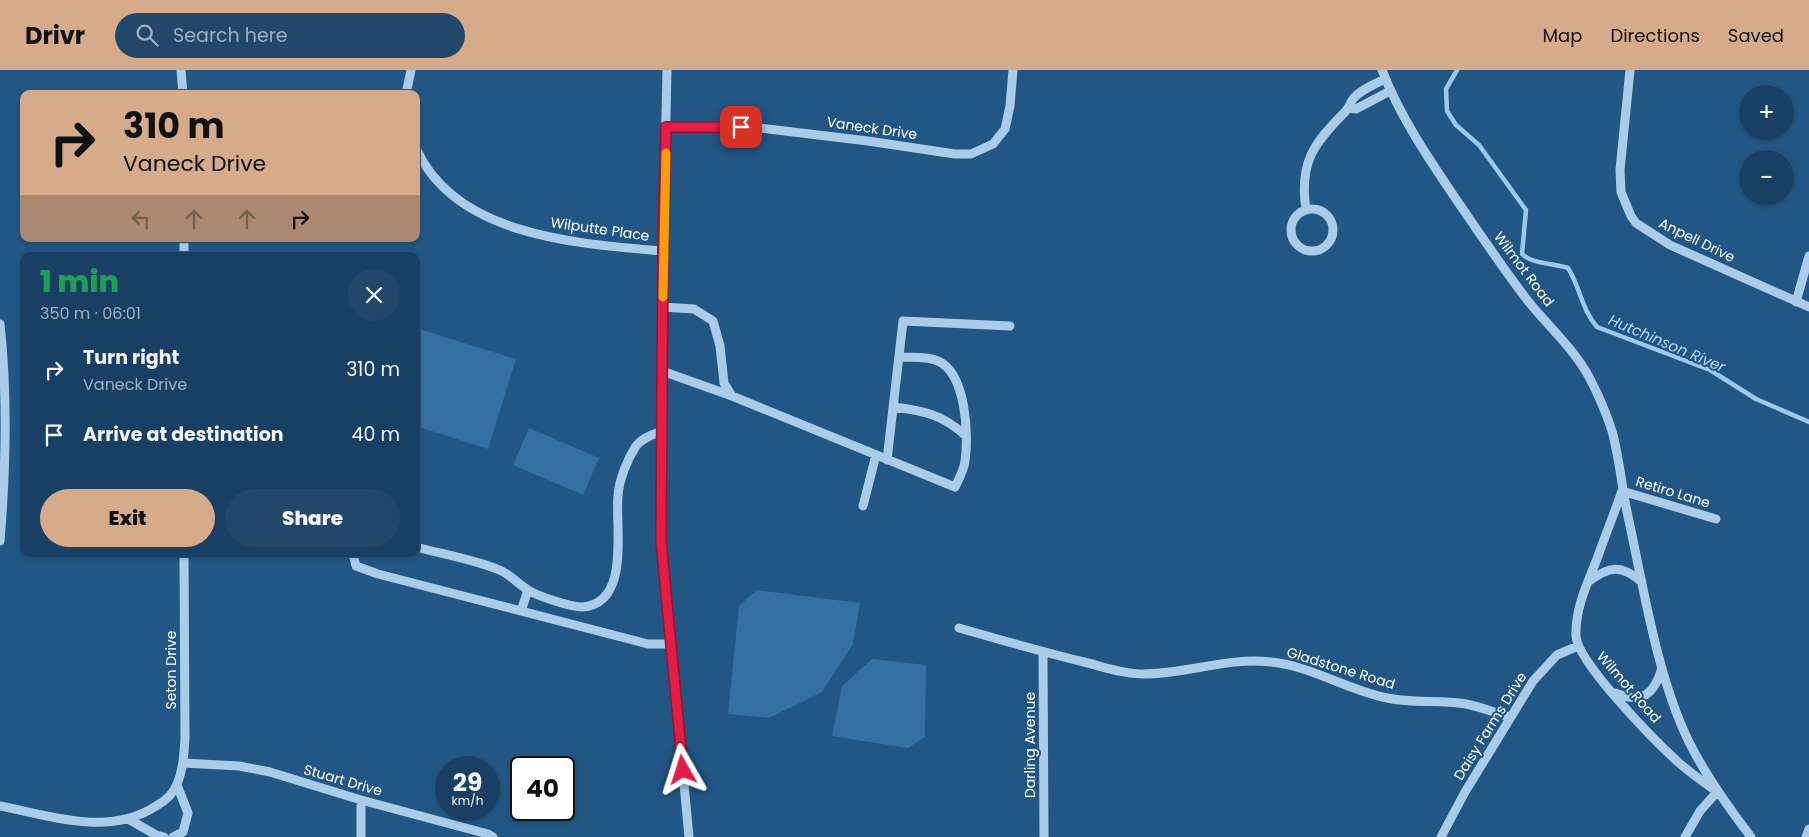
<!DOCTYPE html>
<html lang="en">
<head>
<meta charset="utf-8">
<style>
  :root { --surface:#194064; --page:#22476a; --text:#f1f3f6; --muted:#9fafbf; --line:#375978; --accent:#d6ab8b }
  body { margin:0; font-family:Poppins,sans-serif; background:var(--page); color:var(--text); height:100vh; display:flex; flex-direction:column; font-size:19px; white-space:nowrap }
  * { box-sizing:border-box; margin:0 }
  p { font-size:16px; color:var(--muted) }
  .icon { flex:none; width:28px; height:28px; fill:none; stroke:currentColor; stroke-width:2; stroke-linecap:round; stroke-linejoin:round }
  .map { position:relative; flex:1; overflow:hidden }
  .panel { position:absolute; left:20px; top:182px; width:400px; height:305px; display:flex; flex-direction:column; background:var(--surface); border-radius:10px; box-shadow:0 1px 4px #0004,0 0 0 1px var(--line) }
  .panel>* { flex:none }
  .guide { position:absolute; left:20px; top:20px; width:400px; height:152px; border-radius:10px; box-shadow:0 1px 4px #0004,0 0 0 1px var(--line); background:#d6ab8b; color:#111; overflow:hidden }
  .fabs { position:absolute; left:1739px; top:15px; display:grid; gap:10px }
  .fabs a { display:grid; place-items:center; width:55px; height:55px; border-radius:50%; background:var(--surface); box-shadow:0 1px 4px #0004,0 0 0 1px var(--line); font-size:25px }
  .speed { position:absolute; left:435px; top:686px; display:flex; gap:10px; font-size:25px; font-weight:700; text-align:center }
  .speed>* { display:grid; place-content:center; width:65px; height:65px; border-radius:50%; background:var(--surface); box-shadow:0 1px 4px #0004,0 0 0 1px var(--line); line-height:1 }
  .speed small { font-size:12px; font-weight:400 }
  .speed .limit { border:2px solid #111; border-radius:8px; background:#fff; color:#111 }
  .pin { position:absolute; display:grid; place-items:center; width:42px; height:42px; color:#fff; margin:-21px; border-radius:10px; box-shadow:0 2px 8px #0006 }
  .me { position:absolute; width:55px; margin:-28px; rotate:354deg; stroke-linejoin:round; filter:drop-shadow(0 0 4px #0008) }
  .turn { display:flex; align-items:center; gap:18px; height:105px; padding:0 20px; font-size:22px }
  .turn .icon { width:65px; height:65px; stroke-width:2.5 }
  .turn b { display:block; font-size:35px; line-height:42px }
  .lanes { display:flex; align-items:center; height:48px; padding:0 20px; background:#0003; justify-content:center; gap:25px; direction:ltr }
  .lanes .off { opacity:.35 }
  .round { display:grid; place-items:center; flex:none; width:52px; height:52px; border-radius:26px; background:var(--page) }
  .headline { display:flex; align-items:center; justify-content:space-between; height:85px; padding:0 20px }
  h1 { font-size:30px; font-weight:800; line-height:38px; color:#1e9e55 }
  .primary-button { display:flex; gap:10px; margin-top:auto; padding:10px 20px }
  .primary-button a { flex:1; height:58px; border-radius:30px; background:var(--accent); color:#111; font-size:20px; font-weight:800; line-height:58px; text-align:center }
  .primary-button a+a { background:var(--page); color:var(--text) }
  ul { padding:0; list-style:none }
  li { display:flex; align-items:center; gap:15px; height:65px; padding:0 20px }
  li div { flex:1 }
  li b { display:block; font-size:19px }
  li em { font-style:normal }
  header { display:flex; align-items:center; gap:30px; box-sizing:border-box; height:70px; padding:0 25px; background:var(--accent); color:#111 }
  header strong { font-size:24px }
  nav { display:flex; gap:28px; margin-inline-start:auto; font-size:18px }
  .search { width:350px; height:45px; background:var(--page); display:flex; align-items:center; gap:12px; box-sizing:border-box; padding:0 18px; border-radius:28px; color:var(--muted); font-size:19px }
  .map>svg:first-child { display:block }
  .green { fill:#3570a2 }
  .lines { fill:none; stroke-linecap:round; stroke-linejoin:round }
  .stream { stroke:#9dc8eb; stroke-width:4.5 }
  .minor { stroke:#aacce9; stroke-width:9 }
  .route-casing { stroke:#92132f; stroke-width:12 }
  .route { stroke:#e11d48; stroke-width:9 }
  .slow { stroke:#f59e0b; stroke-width:9 }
  .labels { text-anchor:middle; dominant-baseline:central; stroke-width:4; stroke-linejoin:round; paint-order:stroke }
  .street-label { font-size:14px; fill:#fff; stroke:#215685 }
  .water-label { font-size:15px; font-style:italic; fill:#b5d6f1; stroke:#215685 }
</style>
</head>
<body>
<header>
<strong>Drivr</strong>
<div class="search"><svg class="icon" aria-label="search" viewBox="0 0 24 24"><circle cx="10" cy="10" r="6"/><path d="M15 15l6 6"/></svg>Search here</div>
<nav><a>Map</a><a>Directions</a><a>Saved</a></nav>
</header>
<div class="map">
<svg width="1809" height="767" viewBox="0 0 1809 767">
  <rect width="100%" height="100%" fill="#215685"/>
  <path class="green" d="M416,258L516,289L488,379L416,356Z
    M529,358L599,388L583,425L513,395Z
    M757,520L860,533L853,574L822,622L769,648L728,644L739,536Z
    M872,589L926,595L925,667L908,678L832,666L842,616Z"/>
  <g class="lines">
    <path class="stream" d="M1457,0L1446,19L1447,41L1456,55L1479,75L1526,140L1522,184C1532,194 1553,193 1568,198C1580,217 1582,240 1597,257L1710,300L1756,329L1809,352"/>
    <path class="minor" d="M181,0L183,24
      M667,0L663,181L661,471L689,767
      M1382,0C1401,49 1431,92 1460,135C1482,167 1504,200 1528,231C1548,256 1572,277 1588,305C1597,322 1606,342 1612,361C1620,390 1622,421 1629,451C1644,521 1658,609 1689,672C1706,706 1728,737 1751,767
      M1630,0L1620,100L1621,122L1631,146L1636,153L1670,175L1809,237
      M406,24L411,0
      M1349,38L1356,39L1390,21
      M666,57L760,58L868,71L955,84H971L993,74L1005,59L1010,36L1013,0
      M416,78C455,167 580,174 663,181
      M1291 160a21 21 0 1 1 42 0a21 21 0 1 1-42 0Z
      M1306,140C1299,93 1313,74 1345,42C1349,38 1350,33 1353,29C1360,20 1375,14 1385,9
      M184,169V186
      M1796,232L1809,186
      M662,237L694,239L713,251L720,276L724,313L732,326
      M0,254C8,326 6,399 0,471
      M662,301L732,326L955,417C959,409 964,400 965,391C969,365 966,303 938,291C927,286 911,288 899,287
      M894,337C924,341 942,344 966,366
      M887,390L903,251L1010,256
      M863,436L876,385
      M416,477C442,484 472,489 497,499C509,503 517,513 528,520C537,526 571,537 582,537C631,534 615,457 618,426C619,410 627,390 636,376C642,368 652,365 661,361
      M353,484L356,496L378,504L648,574H671
      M1588,512C1609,496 1621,494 1642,512
      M521,541L528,520
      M959,558C1001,570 1042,582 1084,592C1104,597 1123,604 1143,604C1187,604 1227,587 1271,592C1312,596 1347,620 1387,628C1413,634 1440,629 1466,634C1481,637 1496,643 1510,647
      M1043,583L1044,767
      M1615,623C1642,634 1654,625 1662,598
      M183,693L239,696L270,702L361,730L488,764L493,767
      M0,736C52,746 109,767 156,736C165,731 173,725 177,714C183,700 184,684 185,669L184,484
      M130,750L156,765L164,767
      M173,767L183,762L188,743L177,715
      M361,767V730
      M1441,767L1465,722L1533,611L1557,585L1578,576
      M1685,767L1700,741L1717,722C1704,712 1690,703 1678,692C1656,672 1577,592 1576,566C1575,539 1587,514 1597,489C1605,466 1614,444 1622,421L1716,449
      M1806,767L1809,759"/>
  </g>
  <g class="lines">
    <defs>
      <path id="route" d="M683,700L661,471L663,181L666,57H741"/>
    </defs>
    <use href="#route" class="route-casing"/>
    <use href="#route" class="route"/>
    <path class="slow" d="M663,227L666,83"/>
  </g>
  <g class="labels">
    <g class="street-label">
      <text transform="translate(872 58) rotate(8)">Vaneck Drive</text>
      <text transform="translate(600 159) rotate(8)">Wilputte Place</text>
      <text transform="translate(1697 170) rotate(26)">Anpell Drive</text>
      <text transform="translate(1524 199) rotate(53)">Wilmot Road</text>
      <text transform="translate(1673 422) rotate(17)">Retiro Lane</text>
      <text transform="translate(1341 598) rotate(17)">Gladstone Road</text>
      <text transform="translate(171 600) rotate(-90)">Seton Drive</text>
      <text transform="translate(1629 617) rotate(49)">Wilmot Road</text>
      <text transform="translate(1490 656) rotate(-58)">Daisy Farms Drive</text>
      <text transform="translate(1030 675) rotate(-90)">Darling Avenue</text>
      <text transform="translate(343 710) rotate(16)">Stuart Drive</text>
    </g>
    <g class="water-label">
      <text transform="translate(1667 273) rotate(23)">Hutchinson River</text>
    </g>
  </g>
</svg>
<div class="fabs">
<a>+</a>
<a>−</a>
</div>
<div class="speed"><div>29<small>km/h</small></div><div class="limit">40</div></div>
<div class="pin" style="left:741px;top:57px;background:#d93025"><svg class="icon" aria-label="arrive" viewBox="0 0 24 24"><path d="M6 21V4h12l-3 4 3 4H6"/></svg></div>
<svg class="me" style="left:683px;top:700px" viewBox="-20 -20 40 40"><path d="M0-17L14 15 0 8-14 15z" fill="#e11d48" stroke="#fff" stroke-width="4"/></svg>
<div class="guide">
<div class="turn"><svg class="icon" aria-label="right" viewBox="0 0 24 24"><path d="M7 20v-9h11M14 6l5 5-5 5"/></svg><div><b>310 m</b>Vaneck Drive</div></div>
<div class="lanes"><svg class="icon off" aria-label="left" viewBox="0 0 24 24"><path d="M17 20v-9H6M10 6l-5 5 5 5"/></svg><svg class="icon off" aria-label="ahead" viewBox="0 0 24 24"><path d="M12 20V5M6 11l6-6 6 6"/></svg><svg class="icon off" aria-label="ahead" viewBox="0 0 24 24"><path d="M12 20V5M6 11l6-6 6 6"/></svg><svg class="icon" aria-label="right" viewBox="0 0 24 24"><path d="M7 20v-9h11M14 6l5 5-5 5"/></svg></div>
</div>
<section class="panel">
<div class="headline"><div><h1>1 min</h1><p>350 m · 06:01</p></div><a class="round"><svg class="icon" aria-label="close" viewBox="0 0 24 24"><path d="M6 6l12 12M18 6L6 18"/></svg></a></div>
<ul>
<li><svg class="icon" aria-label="right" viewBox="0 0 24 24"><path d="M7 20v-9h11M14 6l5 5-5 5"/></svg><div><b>Turn right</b><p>Vaneck Drive</p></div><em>310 m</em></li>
<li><svg class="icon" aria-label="arrive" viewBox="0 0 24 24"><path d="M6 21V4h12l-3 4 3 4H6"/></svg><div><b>Arrive at destination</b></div><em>40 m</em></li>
</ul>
<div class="primary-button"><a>Exit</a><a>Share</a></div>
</section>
</div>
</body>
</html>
